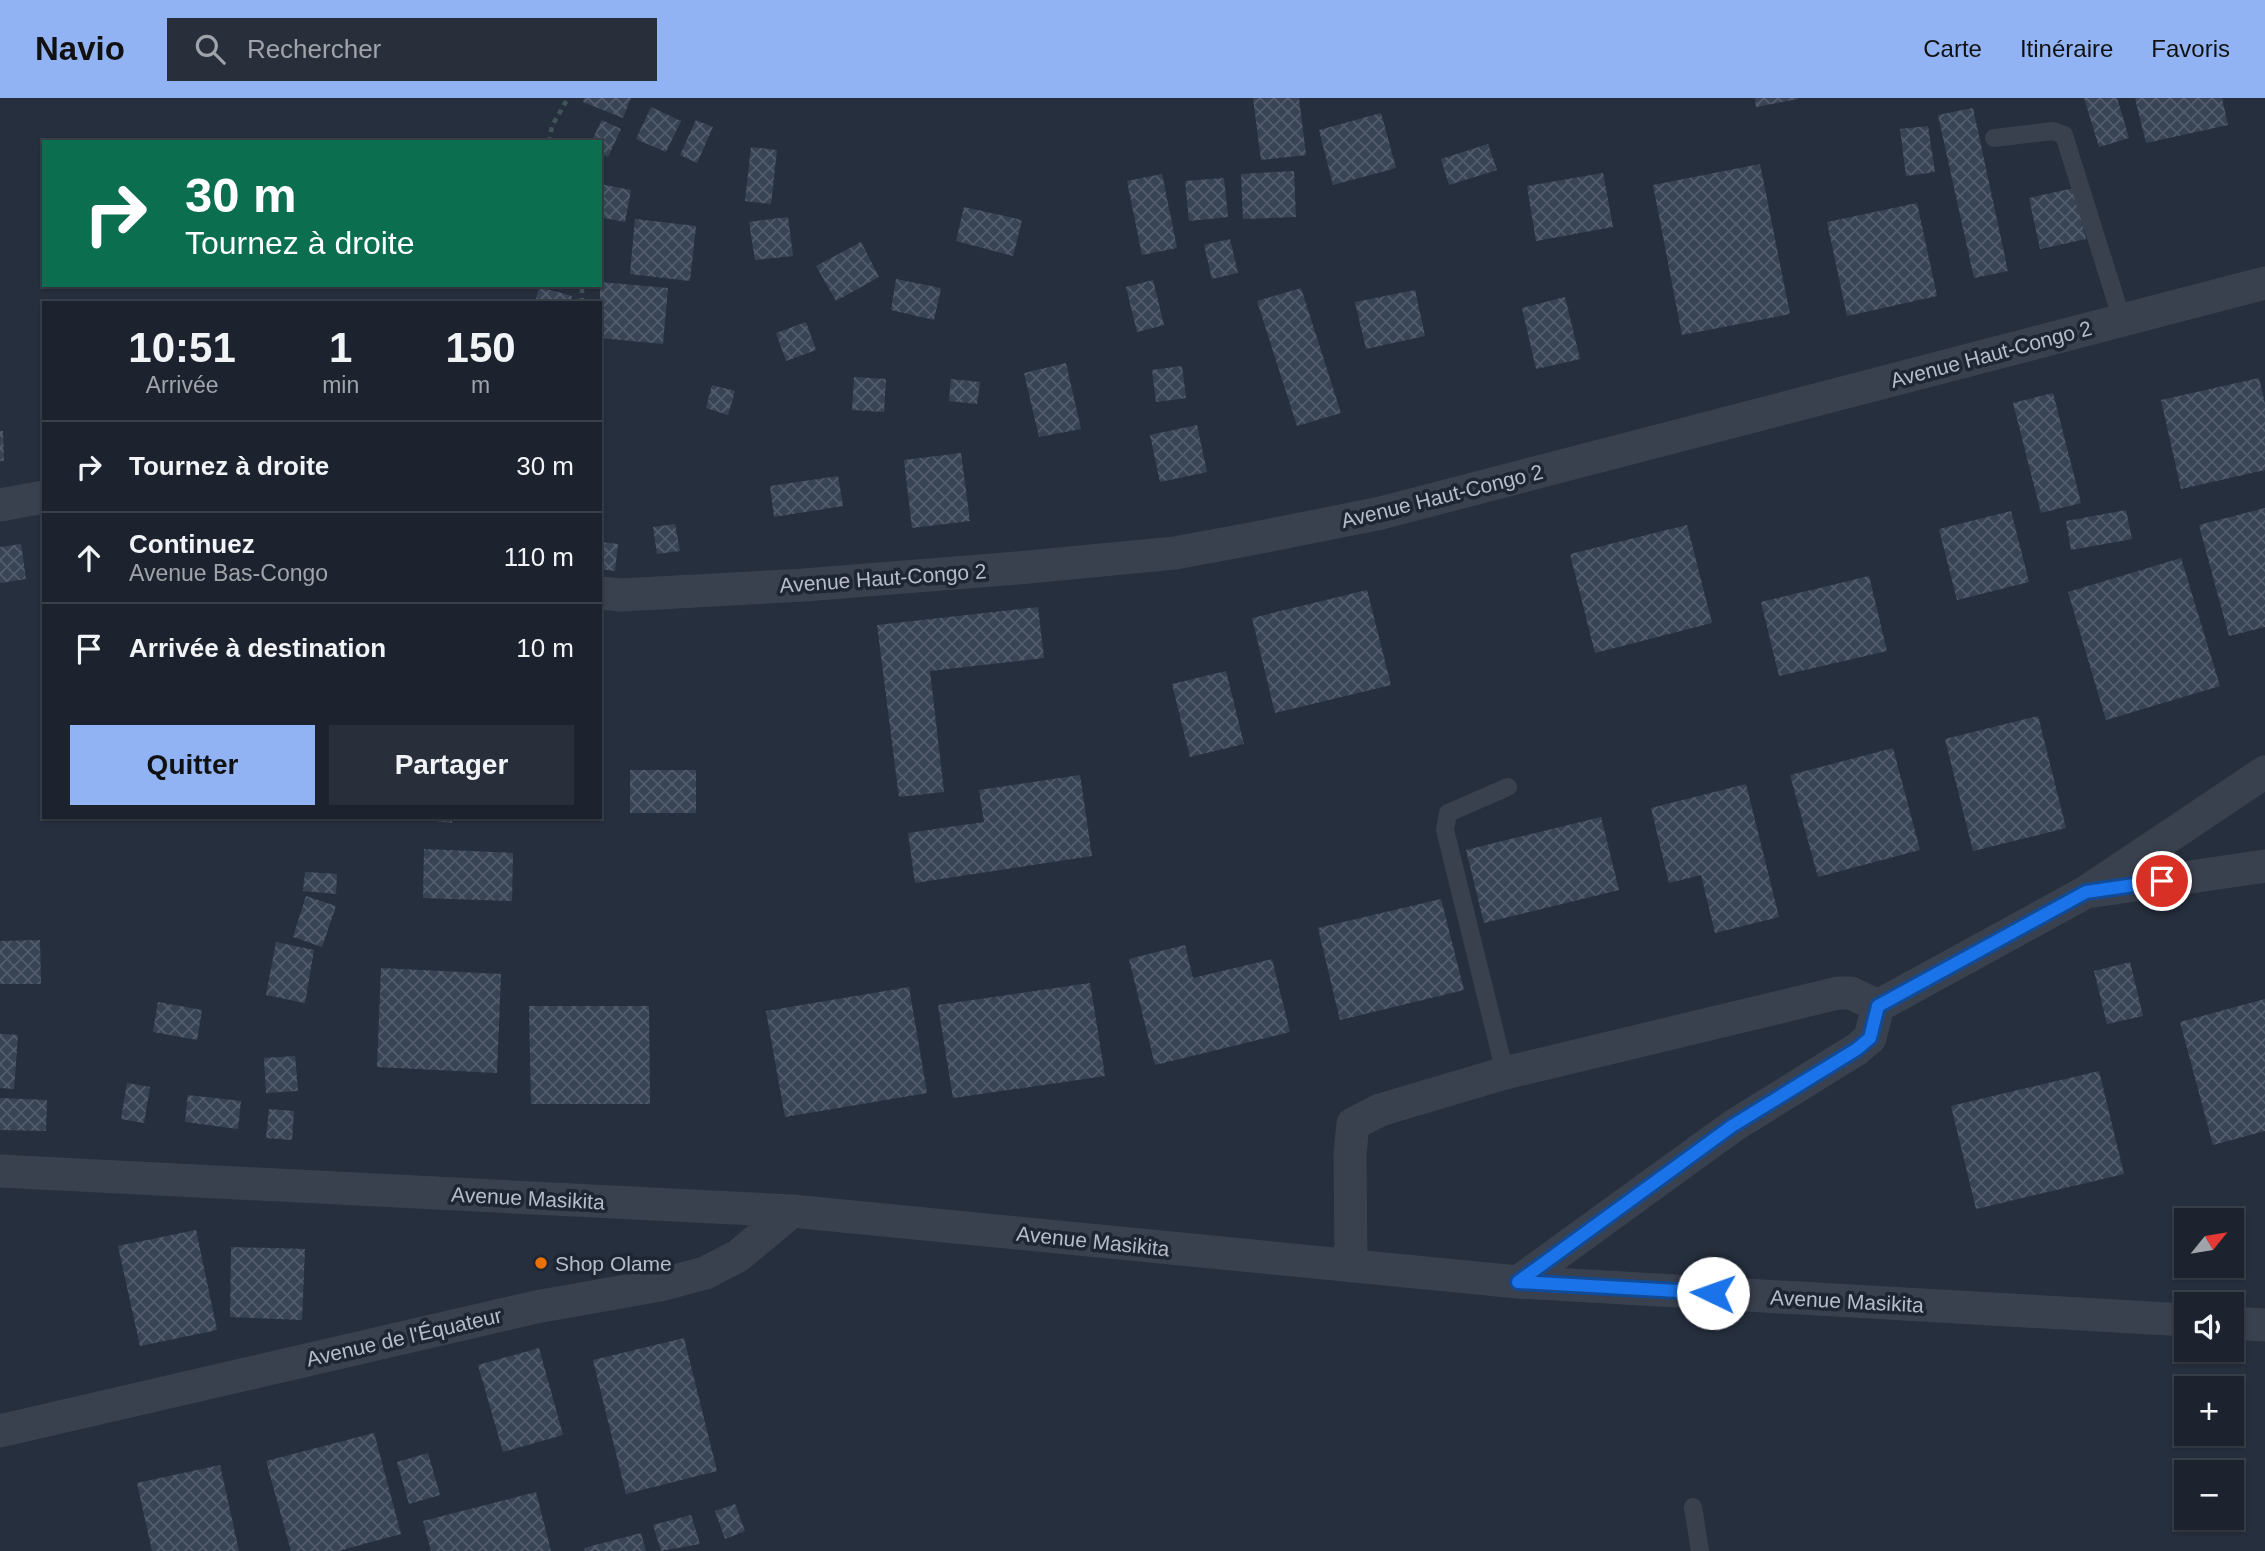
<!DOCTYPE html>
<html lang="fr">
<head>
<meta charset="utf-8">
<style>
  :root { --surface:#1c232e; --page:#292f3a; --text:#f1f3f6; --muted:#a0a4aa; --line:#3a404a; --accent:#91b3f3 }
  body { margin:0; font-family:Helvetica,sans-serif; background:var(--page); color:var(--text); height:100vh; display:flex; flex-direction:column; font-size:26px; white-space:nowrap }
  * { box-sizing:border-box; margin:0 }
  p { font-size:23px; color:var(--muted) }
  .icon { flex:none; width:38px; height:38px; fill:none; stroke:currentColor; stroke-width:2; stroke-linecap:round; stroke-linejoin:round }
  .map { position:relative; flex:1; overflow:hidden }
  .panel { position:absolute; left:42px; top:203px; width:560px; height:518px; display:flex; flex-direction:column; background:var(--surface); border-radius:0px; box-shadow:0 2px 5px #0004,0 0 0 2px var(--line) }
  .panel>* { flex:none }
  .guide { position:absolute; left:42px; top:42px; width:560px; height:147px; border-radius:0px; box-shadow:0 2px 5px #0004,0 0 0 2px var(--line); background:#0b6e4f; color:#fff; overflow:hidden }
  .needle { width:46px; rotate:60deg }
  .controls { position:absolute; left:2174px; top:1110px; display:grid; gap:14px }
  .controls a { display:grid; place-items:center; width:70px; height:70px; border-radius:0px; background:var(--surface); box-shadow:0 2px 5px #0004,0 0 0 2px var(--line); font-size:35px }
  .pin { position:absolute; display:grid; place-items:center; width:60px; height:60px; color:#fff; margin:-30px; border:4px solid #fff; border-radius:50%; box-shadow:0 2px 7px #0007 }
  .me { position:absolute; width:77px; margin:-38px; rotate:273deg; stroke-linejoin:round; filter:drop-shadow(0 0 5px #0008) }
  .turn { display:flex; align-items:center; gap:24px; height:147px; padding:0 28px; font-size:32px }
  .turn .icon { width:91px; height:91px; stroke-width:2.5 }
  .turn b { display:block; font-size:49px; line-height:60px }
  .eta { display:flex; justify-content:space-evenly; align-items:center; height:119px; text-align:center }
  .eta b { font-size:42px; font-weight:800; line-height:49px }
  .primary-button { display:flex; gap:14px; margin-top:auto; padding:14px 28px }
  .primary-button a { flex:1; height:80px; border-radius:0px; background:var(--accent); color:#111; font-size:28px; font-weight:800; line-height:80px; text-align:center }
  .primary-button a+a { background:var(--page); color:var(--text) }
  ul { padding:0; list-style:none }
  li { display:flex; align-items:center; gap:21px; height:91px; padding:0 28px; border-top:2px solid var(--line) }
  li div { flex:1 }
  li b { display:block; font-size:26px }
  li em { font-style:normal }
  header { display:flex; align-items:center; gap:42px; box-sizing:border-box; height:98px; padding:0 35px; background:var(--accent); color:#111 }
  header strong { font-size:33px }
  nav { display:flex; gap:38px; margin-inline-start:auto; font-size:24px }
  .search { width:490px; height:63px; background:var(--page); display:flex; align-items:center; gap:18px; box-sizing:border-box; padding:0 24px; border-radius:0px; color:var(--muted); font-size:26px }
  .map>svg:first-child { display:block }
  .building { fill:url(#building-cross-hatch) }
  .lines { fill:none; stroke-linecap:round; stroke-linejoin:round }
  .path { stroke:#415457; stroke-width:4.5; stroke-dasharray:5 5; stroke-linecap:butt }
  .lane { stroke:#3a414e; stroke-width:18 }
  .street { stroke:#3a414e; stroke-width:33 }
  .route-casing { stroke:#114b97; stroke-width:18 }
  .route { stroke:#1a73e8; stroke-width:12 }
  .food-dot { fill:#e8710a; stroke:#1f2633; stroke-width:2.5 }
  .labels { text-anchor:middle; dominant-baseline:central; stroke-width:7; stroke-linejoin:round; paint-order:stroke }
  .street-label { font-size:21px; fill:#b6bdc9; stroke:#1f2633 }
  .poi-label { font-size:21px; fill:#b6bdc9; stroke:#1f2633; text-anchor:start }
</style>
</head>
<body>
<header>
<strong>Navio</strong>
<div class="search"><svg class="icon" aria-label="search" viewBox="0 0 24 24"><circle cx="10" cy="10" r="6"/><path d="M15 15l6 6"/></svg>Rechercher</div>
<nav><a>Carte</a><a>Itinéraire</a><a>Favoris</a></nav>
</header>
<div class="map">
<svg width="2265" height="1453" viewBox="0 0 2265 1453">
  <defs>
    <pattern id="building-cross-hatch" width="8" height="8" patternUnits="userSpaceOnUse" patternTransform="scale(1.75)"><rect width="8" height="8" fill="#384354"/><path d="M0 0l8 8M0 8l8-8" fill="none" stroke="#535c6b"/></pattern>
  </defs>
  <rect width="100%" height="100%" fill="#262f3e"/>
  <path class="building" d="M584,0H631L623,20L583,4Z
    M1253,0H1299L1306,57L1261,62Z
    M1755,0H1798V1L1756,9Z
    M2084,0H2117L2129,40L2099,49Z
    M2135,0H2222L2228,27L2146,45Z
    M651,9L681,23L666,54L636,41Z
    M1973,10L2008,173L1974,180L1938,17Z
    M1381,15L1396,70L1333,87L1319,32Z
    M602,22L621,31L608,59L600,55V44H591Z
    M696,22L713,29L697,65L680,57Z
    M1928,28L1935,74L1906,78L1900,31Z
    M1488,46L1497,72L1449,87L1441,61Z
    M751,49L777,52L771,106L745,103Z
    M1760,66L1790,216L1682,237L1653,87Z
    M1294,73L1296,119L1243,121L1241,76Z
    M1603,75L1613,129L1536,143L1527,88Z
    M1162,76L1177,150L1142,157L1127,83Z
    M1224,80L1228,119L1189,123L1185,83Z
    M600,86L631,92L625,124L600,119Z
    M2074,90L2086,141L2040,151L2029,100Z
    M1917,105L1937,198L1847,218L1827,124Z
    M964,109L1022,122L1013,158L956,143Z
    M788,119L793,158L755,162L749,124Z
    M635,121L696,128L690,183L630,176Z
    M1230,141L1238,175L1212,181L1204,147Z
    M861,144L879,179L836,203L816,168Z
    M896,181L941,190L934,222L891,212Z
    M1153,182L1164,227L1137,234L1126,189Z
    M600,184L668,190L663,246L600,240Z
    M539,189L572,198L570,205H535Z
    M1301,190L1341,315L1297,328L1257,203Z
    M1415,192L1425,238L1366,251L1355,204Z
    M1565,199L1580,261L1536,271L1522,210Z
    M806,224L816,252L786,263L776,235Z
    M1066,265L1081,331L1039,339L1024,275Z
    M1182,268L1186,300L1156,304L1152,272Z
    M854,279L886,281L884,314L852,312Z
    M2259,280L2265,306V372L2181,391L2161,302Z
    M951,281L980,284L977,306L949,303Z
    M712,287L735,293L728,317L706,310Z
    M2053,295L2081,405L2041,415L2013,305Z
    M1197,327L1207,374L1160,384L1150,337Z
    M0,333H3L4,363H0Z
    M961,355L970,423L912,430L904,362Z
    M838,378L843,408L774,419L770,388Z
    M2265,410V529L2229,538L2199,427Z
    M2126,412L2132,441L2071,452L2066,423Z
    M2011,413L2029,484L1957,502L1939,431Z
    M675,426L680,453L657,456L653,429Z
    M1687,427L1712,525L1595,555L1570,456Z
    M600,444L618,446L615,473L600,471Z
    M21,446L26,481L0,485V449Z
    M2181,460L2220,588L2106,622L2068,494Z
    M1869,478L1887,553L1779,578L1761,504Z
    M1367,492L1391,587L1275,615L1252,520Z
    M1038,509L1044,560L930,573L944,694L899,699L877,527Z
    M1226,573L1244,646L1190,659L1172,586Z
    M2038,618L2066,730L1973,753L1945,641Z
    M1893,650L1920,752L1818,779L1790,677Z
    M630,672H696V715H630Z
    M1080,677L1092,758L915,785L908,735L984,724L979,692Z
    M1746,686L1779,819L1715,835L1701,777L1669,785L1651,710Z
    M404,719H452V725Z
    M1601,719L1619,792L1484,825L1466,752Z
    M424,751L513,755L512,803L423,800Z
    M305,774L337,776L336,796L303,793Z
    M306,798L336,808L322,849L293,839Z
    M1441,801L1464,892L1340,922L1318,830Z
    M40,842L41,886H0V843Z
    M276,844L314,852L305,905L266,897Z
    M1185,847L1193,880L1272,861L1290,934L1155,967L1129,861Z
    M2130,864L2143,918L2107,926L2094,873Z
    M381,870L501,876L497,975L377,969Z
    M1090,885L1105,978L953,1000L938,907Z
    M909,889L927,995L785,1019L766,913Z
    M2265,901V1033L2213,1047L2180,924Z
    M158,904L202,912L197,942L153,934Z
    M529,908H649L650,1006H531Z
    M0,936L18,937L14,991L0,990Z
    M295,958L298,993L266,995L264,960Z
    M2099,973L2124,1076L1976,1111L1951,1008Z
    M127,985L150,989L144,1025L121,1021Z
    M188,997L241,1003L238,1031L185,1024Z
    M0,1000L47,1002L46,1033L0,1032Z
    M269,1011L294,1013L292,1042L266,1040Z
    M196,1132L217,1232L140,1248L118,1148Z
    M231,1149L305,1151L302,1222L230,1219Z
    M684,1240L717,1373L626,1396L593,1262Z
    M539,1250L563,1337L503,1354L478,1267Z
    M374,1335L401,1436L338,1453H291L266,1363Z
    M428,1355L440,1397L409,1406L397,1364Z
    M220,1367L239,1453H152L137,1385Z
    M536,1394L551,1453H431L423,1423Z
    M735,1406L745,1433L725,1441L715,1413Z
    M691,1417L700,1446L661,1453L653,1427Z
    M641,1435L646,1453H585L584,1450Z"/>
  <g class="lines">
    <path class="path" d="M549,44L552,28L568,0
      M582,205V187"/>
    <path class="lane" d="M1994,40L2053,33L2064,37L2122,222
      M1505,975L1445,732L1448,715L1508,689
      M1693,1409L1700,1453"/>
    <path class="street" d="M0,407L44,399
      M600,495L621,497L804,487L1018,470L1175,455L1261,439L1381,415L2265,185
      M2094,793L2265,768
      M0,1073L792,1113L1518,1184L2186,1222
      M1351,1168L1350,1056L1353,1026L1380,1012L1505,975L1838,895H1851L1878,908
      M1518,1184L1733,1028L1857,951L1870,940L1878,908L2086,794L2265,674
      M2231,1225L2265,1227
      M0,1333L536,1209L660,1187L705,1175L738,1158L792,1113"/>
  </g>
  <g class="lines">
    <defs>
      <path id="route" d="M1713,1195L1518,1184L1732,1028L1857,951L1870,940L1878,908L2086,794L2162,783"/>
    </defs>
    <use href="#route" class="route-casing"/>
    <use href="#route" class="route"/>
  </g>
  <circle class="food-dot" cx="541" cy="1165" r="7"/>
  <g class="labels">
    <g class="street-label">
      <text transform="translate(1991 256) rotate(-15)">Avenue Haut-Congo 2</text>
      <text transform="translate(1442 398) rotate(-14)">Avenue Haut-Congo 2</text>
      <text transform="translate(883 480) rotate(-4)">Avenue Haut-Congo 2</text>
      <text transform="translate(528 1100) rotate(3)">Avenue Masikita</text>
      <text transform="translate(1093 1143) rotate(6)">Avenue Masikita</text>
      <text transform="translate(1847 1203) rotate(3)">Avenue Masikita</text>
      <text transform="translate(404 1239) rotate(-13)">Avenue de l'Équateur</text>
    </g>
    <g class="poi-label">
      <text x="555" y="1165">Shop Olame</text>
    </g>
  </g>
</svg>
<div class="controls">
<a><svg class="needle" viewBox="-14 -14 28 28"><path d="M0-13l5 13h-10z" fill="#e53935"/><path d="M0 13l5-13h-10z" fill="#a0a4aa"/></svg></a>
<a><svg class="icon" aria-label="sound" viewBox="0 0 24 24"><path d="M4 9h4l5-4v14l-5-4H4zM17 9q2 3 0 6"/></svg></a>
<a>+</a>
<a>−</a>
</div>
<div class="pin" style="left:2162px;top:783px;background:#d93025"><svg class="icon" aria-label="arrive" viewBox="0 0 24 24"><path d="M6 21V4h12l-3 4 3 4H6"/></svg></div>
<svg class="me" style="left:1713px;top:1195px" viewBox="-20 -20 40 40"><circle r="19" fill="#fff"/><path d="M0-13L10 11 0 6-10 11z" fill="#1a73e8"/></svg>
<div class="guide">
<div class="turn"><svg class="icon" aria-label="right" viewBox="0 0 24 24"><path d="M7 20v-9h11M14 6l5 5-5 5"/></svg><div><b>30 m</b>Tournez à droite</div></div>
</div>
<section class="panel">
<div class="eta">
<div><b>10:51</b><p>Arrivée</p></div>
<div><b>1</b><p>min</p></div>
<div><b>150</b><p>m</p></div>
</div>
<ul>
<li><svg class="icon" aria-label="right" viewBox="0 0 24 24"><path d="M7 20v-9h11M14 6l5 5-5 5"/></svg><div><b>Tournez à droite</b></div><em>30 m</em></li>
<li><svg class="icon" aria-label="ahead" viewBox="0 0 24 24"><path d="M12 20V5M6 11l6-6 6 6"/></svg><div><b>Continuez</b><p>Avenue Bas-Congo</p></div><em>110 m</em></li>
<li><svg class="icon" aria-label="arrive" viewBox="0 0 24 24"><path d="M6 21V4h12l-3 4 3 4H6"/></svg><div><b>Arrivée à destination</b></div><em>10 m</em></li>
</ul>
<div class="primary-button"><a>Quitter</a><a>Partager</a></div>
</section>
</div>
</body>
</html>
